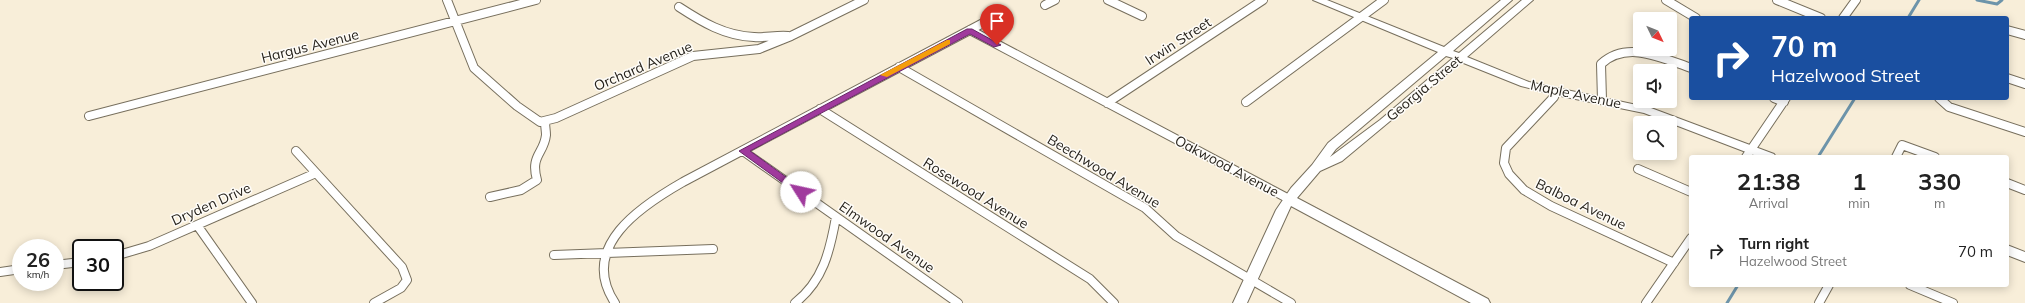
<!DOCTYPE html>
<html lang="en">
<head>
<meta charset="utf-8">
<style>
  :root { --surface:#fff; --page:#f2f2f2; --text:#222; --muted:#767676 }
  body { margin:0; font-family:Mulish,sans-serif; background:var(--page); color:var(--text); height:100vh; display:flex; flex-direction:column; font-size:15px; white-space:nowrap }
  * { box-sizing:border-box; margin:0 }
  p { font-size:13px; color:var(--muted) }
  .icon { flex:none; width:22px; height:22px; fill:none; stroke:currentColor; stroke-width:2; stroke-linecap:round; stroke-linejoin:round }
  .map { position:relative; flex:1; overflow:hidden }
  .drawer { position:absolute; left:1689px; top:155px; width:320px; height:132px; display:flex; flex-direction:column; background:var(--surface); border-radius:4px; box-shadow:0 2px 10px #0003 }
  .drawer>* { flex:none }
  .hud { position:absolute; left:1689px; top:16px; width:320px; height:84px; border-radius:4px; box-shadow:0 2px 10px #0003; background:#1a4fa0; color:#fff; overflow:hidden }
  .needle { width:26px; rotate:133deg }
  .tools { position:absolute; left:1633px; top:12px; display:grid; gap:8px }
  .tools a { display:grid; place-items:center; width:44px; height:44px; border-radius:4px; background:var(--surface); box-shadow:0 2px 10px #0003; font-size:20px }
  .speed { position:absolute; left:12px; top:239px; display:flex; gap:8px; font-size:20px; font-weight:700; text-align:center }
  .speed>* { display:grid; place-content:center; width:52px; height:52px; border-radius:50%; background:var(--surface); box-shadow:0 2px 10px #0003; line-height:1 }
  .speed small { font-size:10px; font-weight:400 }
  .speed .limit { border:2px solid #111; border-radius:6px; background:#fff; color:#111 }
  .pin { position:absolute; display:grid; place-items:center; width:34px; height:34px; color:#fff; margin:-41px -17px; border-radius:50% 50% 50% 0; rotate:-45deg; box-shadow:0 0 4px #0007 }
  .pin .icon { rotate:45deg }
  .me { position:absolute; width:44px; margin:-22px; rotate:305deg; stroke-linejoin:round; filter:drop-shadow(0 0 3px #0008) }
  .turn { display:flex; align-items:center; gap:14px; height:84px; padding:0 16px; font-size:18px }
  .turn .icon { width:52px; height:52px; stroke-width:2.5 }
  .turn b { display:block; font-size:28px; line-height:34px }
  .eta { display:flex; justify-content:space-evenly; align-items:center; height:68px; text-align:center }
  .eta b { font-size:24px; font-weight:700; line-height:28px }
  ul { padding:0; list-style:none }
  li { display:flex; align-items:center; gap:12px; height:56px; padding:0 16px }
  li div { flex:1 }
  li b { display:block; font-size:15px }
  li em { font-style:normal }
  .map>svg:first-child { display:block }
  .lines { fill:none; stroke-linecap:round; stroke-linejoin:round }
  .stream { stroke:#6d94aa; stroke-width:3 }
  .street-casing { stroke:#776f5d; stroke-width:10 }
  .secondary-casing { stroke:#776f5d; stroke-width:2 }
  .street { stroke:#fff; stroke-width:8 }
  .secondary { fill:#fff; fill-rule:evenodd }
  .route { fill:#a03a9d; stroke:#682666 }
  .slow { fill:#f59e0b }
  .labels { text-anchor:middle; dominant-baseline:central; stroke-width:3; stroke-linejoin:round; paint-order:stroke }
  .street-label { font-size:14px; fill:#26221b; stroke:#fefcf8 }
</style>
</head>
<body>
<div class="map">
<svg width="2025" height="303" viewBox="0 0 2025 303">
  <rect width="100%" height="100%" fill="#f8eed9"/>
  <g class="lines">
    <path class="stream" d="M1977,0L1997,4L2002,0
      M1908,18L1919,0
      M1818,157L1855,98
      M1727,303L1738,285"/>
    <defs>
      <path id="street" d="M447,0L474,68L517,106L540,122L556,118L693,56L759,49L791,36L864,0
        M1108,0L1142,16
        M1666,0L1696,18
        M1777,0L1821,18
        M1045,5L1055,0
        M679,7C702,22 725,36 754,37C765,38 776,35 788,36
        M1843,18L1856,0
        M970,30L1289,199
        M2007,30L2025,35
        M899,67L1145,208L1176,236L1291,303
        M2007,78L2025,84
        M1556,92L1554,97L1506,148L1504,163L1509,174L1524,190L1551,206L1674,263
        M1774,98L1784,102
        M1939,98L1949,107L2025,132
        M1602,100L1601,64C1627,40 1662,58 1691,68
        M1246,102L1384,0
        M1107,103L1263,0
        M820,109L1090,279L1114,303
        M89,116L536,0
        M296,151L402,267L407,280L401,288L374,303
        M743,151L958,303
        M1746,157L1786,98
        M1896,157L1902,145L1935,157
        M1638,169L1691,192
        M2007,183L2025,190
        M490,197L521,190L537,180C530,155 544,154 546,135C546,131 545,126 545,122
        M197,225L252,303
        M554,255L713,249
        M115,256L149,246L316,173
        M55,265L81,262
        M0,272L21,269
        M1910,285L1953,303
        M615,303C578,247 641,206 683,182L1002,13
        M795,303C823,281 830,251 836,217
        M1646,303L1691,238
        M1819,303L1829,285"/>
      <path id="secondary" d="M1313,0H1327L1444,47L1501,0H1512L1453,51L1459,53L1522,0H1533L1467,57L1529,82L1651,108L1774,154L1776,157H1759L1644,113L1556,95L1521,86L1461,62L1342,161L1320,171L1297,198L1488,299L1490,303H1471L1291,206L1247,303H1233L1276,210L1291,188L1312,165L1328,143L1438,52ZM1446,56L1453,58L1380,120L1330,157L1336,149Z
        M2007,245L2025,252V262L2007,255Z"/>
    </defs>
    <use href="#street" class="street-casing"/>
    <use href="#secondary" class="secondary-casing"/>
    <use href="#street" class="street"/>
    <use href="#secondary" class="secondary"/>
  </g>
  <path class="route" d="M967,29H972L1001,45L994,47L970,34L750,151L804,190V194H798L739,151Z"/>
  <path class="slow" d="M947,40H950V44L887,77L880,75Z"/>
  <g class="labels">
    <g class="street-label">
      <text transform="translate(1178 41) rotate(-33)">Irwin Street</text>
      <text transform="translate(310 46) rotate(-14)">Hargus Avenue</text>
      <text transform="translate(643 66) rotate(-23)">Orchard Avenue</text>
      <text transform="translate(1424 88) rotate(-40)">Georgia Street</text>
      <text transform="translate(1576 94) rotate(12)">Maple Avenue</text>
      <text transform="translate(1227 166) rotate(28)">Oakwood Avenue</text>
      <text transform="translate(1104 171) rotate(31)">Beechwood Avenue</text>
      <text transform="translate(976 193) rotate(32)">Rosewood Avenue</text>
      <text transform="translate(211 204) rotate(-24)">Dryden Drive</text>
      <text transform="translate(1581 204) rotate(26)">Balboa Avenue</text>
      <text transform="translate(887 237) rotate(35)">Elmwood Avenue</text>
    </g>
  </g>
</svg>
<div class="tools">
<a><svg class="needle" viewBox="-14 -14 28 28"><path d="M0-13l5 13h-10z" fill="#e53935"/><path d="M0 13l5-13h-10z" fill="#767676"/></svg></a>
<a><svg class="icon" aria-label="sound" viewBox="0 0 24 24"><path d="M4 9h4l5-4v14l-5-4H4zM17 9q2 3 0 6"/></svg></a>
<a><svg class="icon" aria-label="search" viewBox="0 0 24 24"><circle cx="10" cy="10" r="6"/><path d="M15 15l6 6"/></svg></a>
</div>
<div class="speed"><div>26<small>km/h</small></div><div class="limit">30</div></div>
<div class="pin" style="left:997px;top:45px;background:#d93025"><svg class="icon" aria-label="arrive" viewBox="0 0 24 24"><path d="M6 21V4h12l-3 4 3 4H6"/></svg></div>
<svg class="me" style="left:801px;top:192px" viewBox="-20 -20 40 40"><circle r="19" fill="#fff"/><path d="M0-13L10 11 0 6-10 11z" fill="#a03a9d"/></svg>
<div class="hud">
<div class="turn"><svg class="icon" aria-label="right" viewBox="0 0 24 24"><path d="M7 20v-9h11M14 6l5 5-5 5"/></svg><div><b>70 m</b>Hazelwood Street</div></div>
</div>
<section class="drawer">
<div class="eta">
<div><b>21:38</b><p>Arrival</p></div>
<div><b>1</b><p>min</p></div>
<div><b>330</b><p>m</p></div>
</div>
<ul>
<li><svg class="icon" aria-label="right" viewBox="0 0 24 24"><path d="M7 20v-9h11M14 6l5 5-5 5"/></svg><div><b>Turn right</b><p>Hazelwood Street</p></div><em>70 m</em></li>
</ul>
</section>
</div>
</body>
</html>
